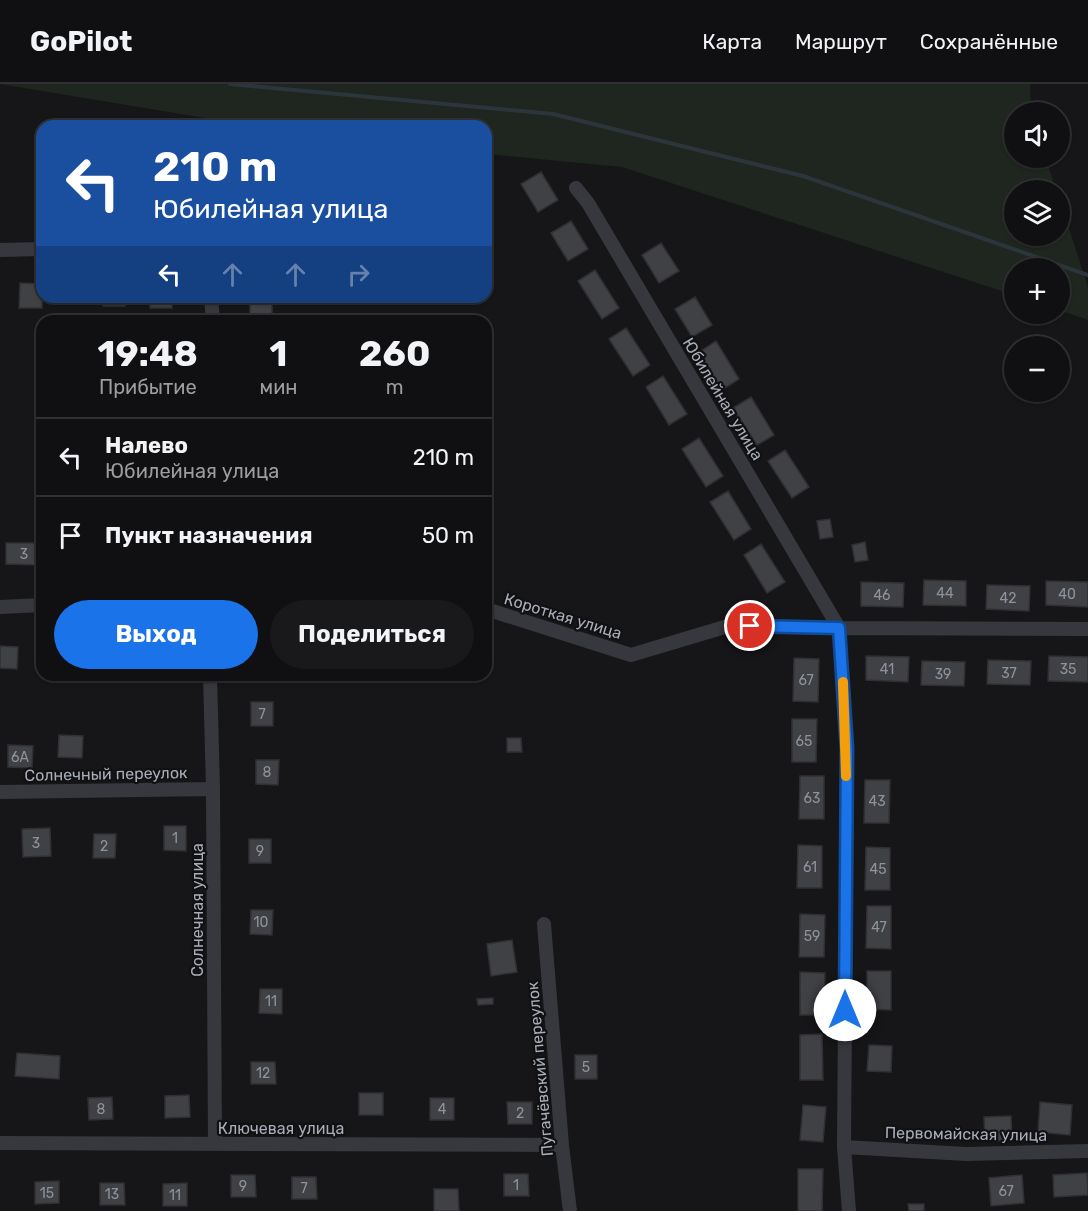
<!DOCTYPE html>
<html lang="ru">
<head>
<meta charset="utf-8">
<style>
  :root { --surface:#101012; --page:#19191b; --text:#f1f3f6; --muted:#9c9d9f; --line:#303032; --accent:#1a73e8 }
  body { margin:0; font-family:Rubik,sans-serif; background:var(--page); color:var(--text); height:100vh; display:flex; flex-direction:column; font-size:22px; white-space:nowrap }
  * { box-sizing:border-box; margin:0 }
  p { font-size:20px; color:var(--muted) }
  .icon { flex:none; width:33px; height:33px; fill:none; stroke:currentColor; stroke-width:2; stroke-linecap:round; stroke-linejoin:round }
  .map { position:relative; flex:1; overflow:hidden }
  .side { position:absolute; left:36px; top:231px; width:456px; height:366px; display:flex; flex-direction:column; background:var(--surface); border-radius:18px; box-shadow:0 2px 4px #0004,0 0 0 2px var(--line) }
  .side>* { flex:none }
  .top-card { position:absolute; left:36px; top:36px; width:456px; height:183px; border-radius:18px; box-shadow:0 2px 4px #0004,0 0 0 2px var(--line); background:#1a4fa0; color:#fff; overflow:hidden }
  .tools { position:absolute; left:1004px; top:18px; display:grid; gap:12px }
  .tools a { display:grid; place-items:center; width:66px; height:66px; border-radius:50%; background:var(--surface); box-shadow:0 2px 4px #0004,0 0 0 2px var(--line); font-size:30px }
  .pin { position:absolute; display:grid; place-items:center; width:51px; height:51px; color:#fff; margin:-26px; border:3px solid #fff; border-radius:50%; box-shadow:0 2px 6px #0007 }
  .me { position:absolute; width:66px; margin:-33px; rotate:0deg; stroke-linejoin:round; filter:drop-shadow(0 0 4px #0008) }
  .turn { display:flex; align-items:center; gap:21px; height:126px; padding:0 18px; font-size:27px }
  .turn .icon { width:78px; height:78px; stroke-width:2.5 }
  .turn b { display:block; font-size:42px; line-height:51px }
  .lanes { display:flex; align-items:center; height:57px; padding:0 18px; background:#0003; justify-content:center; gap:30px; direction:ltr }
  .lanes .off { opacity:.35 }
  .eta { display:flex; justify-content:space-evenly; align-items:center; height:102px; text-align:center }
  .eta b { font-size:36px; font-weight:700; line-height:42px }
  .primary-button { display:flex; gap:12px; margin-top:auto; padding:12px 18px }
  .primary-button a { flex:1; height:69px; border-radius:36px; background:var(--accent); color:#fff; font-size:24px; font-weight:700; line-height:69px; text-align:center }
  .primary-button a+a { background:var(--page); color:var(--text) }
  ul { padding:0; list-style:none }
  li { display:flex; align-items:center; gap:18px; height:78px; padding:0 18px; border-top:2px solid var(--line) }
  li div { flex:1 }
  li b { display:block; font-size:22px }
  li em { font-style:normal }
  header { display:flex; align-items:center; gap:36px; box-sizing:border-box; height:84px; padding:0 30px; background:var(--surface); border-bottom:2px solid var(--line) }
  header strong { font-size:28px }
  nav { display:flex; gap:33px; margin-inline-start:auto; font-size:21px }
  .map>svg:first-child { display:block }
  .green { fill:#1e261f }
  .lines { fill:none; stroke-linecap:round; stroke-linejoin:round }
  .stream { stroke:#2c353c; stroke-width:4 }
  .building { fill:#404145; stroke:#303034; stroke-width:1.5 }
  .minor { stroke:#37383d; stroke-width:14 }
  .route-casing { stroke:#114b97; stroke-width:15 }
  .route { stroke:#1a73e8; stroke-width:10 }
  .slow { stroke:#f59e0b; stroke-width:10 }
  .labels { text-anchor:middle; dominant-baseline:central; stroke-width:4.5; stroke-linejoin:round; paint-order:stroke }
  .number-label { font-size:14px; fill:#8e929b }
  .street-label { font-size:16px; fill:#a8adb8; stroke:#111113 }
</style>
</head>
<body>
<header>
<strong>GoPilot</strong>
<nav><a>Карта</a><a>Маршрут</a><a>Сохранённые</a></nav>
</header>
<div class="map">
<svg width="1088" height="1127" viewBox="0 0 1088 1127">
  <rect width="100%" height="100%" fill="#161618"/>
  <path class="green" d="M0,0H1030L1031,28H1014V74H1046L1056,106H1014V152H1059V114L1088,203V236L1059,226V184H1014V211L622,83L486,70V42H253Z"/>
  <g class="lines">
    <path class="stream" d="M230,0L553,30L803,92L1088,191"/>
  </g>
  <path class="building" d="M541,88L558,116L538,128L521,100Z
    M571,137L588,165L568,177L551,149Z
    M661,159L679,187L659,199L642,171Z
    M595,186L619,224L602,235L578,197Z
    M20,199L42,200V224H19Z
    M103,213H125V222H103Z
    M150,213H172V224H150Z
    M250,213H272V230H250Z
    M695,213L712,241L692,253L675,225Z
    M626,244L650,281L633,292L609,255Z
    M716,257L739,295L722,306L698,269Z
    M663,292L687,330L669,341L646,303Z
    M751,313L774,351L757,361L733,324Z
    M699,354L723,392L706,403L682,365Z
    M785,366L809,403L792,414L768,377Z
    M728,407L751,445L734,456L710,418Z
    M830,435L833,453L820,455L817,437Z
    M865,458L868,476L855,478L852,461Z
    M6,459H42V481L6,480Z
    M761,460L785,498L767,509L744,471Z
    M924,496L966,497V522L923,521Z
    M1046,497L1088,498V523L1046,521Z
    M861,498L904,499L903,523L861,522Z
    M987,501L1030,502L1029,527L986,525Z
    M0,562L18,563L17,585L0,584Z
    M866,572L909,573L908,598L866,596Z
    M1049,572L1088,573V598L1048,597Z
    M794,574L819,575L818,618L793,617Z
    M988,576L1031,577L1030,601L987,600Z
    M922,577L965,578L964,602L921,601Z
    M251,618H273V642H251Z
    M792,635H817L816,678H792Z
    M59,651L83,652L82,674L58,673Z
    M507,654H521L522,668H507Z
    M8,661L33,662L32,684L8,683Z
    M256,676H279L278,701L256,700Z
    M800,692H824V735H799Z
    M865,696H890L889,739H864Z
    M164,742H186V767L164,766Z
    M50,744L51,772L23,773L22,745Z
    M94,750H116L115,774H93Z
    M249,755H271V779H249Z
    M798,761L822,762V804H797Z
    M866,763L890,764V806H865Z
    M867,822H891V865L866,864Z
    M251,826H273L272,851L250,850Z
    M800,830L825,831L824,873H799Z
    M512,856L517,888L491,892L487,860Z
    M867,887H891V926L867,925Z
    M800,888L825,889L824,931H800Z
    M260,905H282V930L259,929Z
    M493,914V920L478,921L477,915Z
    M822,950L823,996H800V951Z
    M869,961L892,962L891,988L867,987Z
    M17,969L60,972L59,995L15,992Z
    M575,971H597V995H575Z
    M251,978H275L276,1000H251Z
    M359,1009H383V1031H359Z
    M189,1011L190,1033L165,1034V1012Z
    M112,1013L113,1035L89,1036L88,1014Z
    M430,1014H454V1036H430Z
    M507,1018H532V1040H508Z
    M1040,1018L1072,1021L1070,1051L1038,1048Z
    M803,1021L826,1023L823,1058L800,1056Z
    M1011,1032L1012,1056L985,1057L984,1033Z
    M798,1085H823L822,1127H798Z
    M1087,1089L1088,1111L1054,1113L1053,1091Z
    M504,1090H528L529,1112H504Z
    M231,1091H255L256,1113H231Z
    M1022,1091L1024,1119L991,1122L989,1094Z
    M292,1093H316L317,1115H292Z
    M59,1097V1119L35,1120V1098Z
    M100,1099H124L125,1121H100Z
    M187,1099V1122H163V1100Z
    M434,1105H458L459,1127H434Z
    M908,1120H924V1127H909Z"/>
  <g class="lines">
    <path class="minor" d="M576,104L588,119L839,544L847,665L844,1063L849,1127
      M0,166L42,165
      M211,213L213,237
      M0,523L42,521
      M486,525L631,571L728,542L839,544L1088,545
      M210,591L213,705L215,1060
      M0,708L213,705
      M544,840L562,1061L570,1127
      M0,1059L562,1061
      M844,1063L966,1070L1088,1067"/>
  </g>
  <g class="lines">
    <defs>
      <path id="route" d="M750,542L839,544L847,665L845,926"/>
    </defs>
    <use href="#route" class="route-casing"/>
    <use href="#route" class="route"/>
    <path class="slow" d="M843,598L846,692"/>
  </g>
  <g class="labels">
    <g class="number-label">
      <text x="24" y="470">3</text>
      <text x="945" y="509">44</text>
      <text x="1067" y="510">40</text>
      <text x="882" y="511">46</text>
      <text x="1008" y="514">42</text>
      <text x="887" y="585">41</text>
      <text x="1068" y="585">35</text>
      <text x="1009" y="589">37</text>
      <text x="943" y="590">39</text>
      <text x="806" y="596">67</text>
      <text x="262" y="630">7</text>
      <text x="804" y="657">65</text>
      <text x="20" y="673">6А</text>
      <text x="267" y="688">8</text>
      <text x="812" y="714">63</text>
      <text x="877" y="717">43</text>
      <text x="175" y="754">1</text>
      <text x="36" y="759">3</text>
      <text x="104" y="762">2</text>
      <text x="260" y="767">9</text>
      <text x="810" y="783">61</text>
      <text x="878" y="785">45</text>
      <text x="261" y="838">10</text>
      <text x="879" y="843">47</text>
      <text x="812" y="852">59</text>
      <text x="271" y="917">11</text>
      <text x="586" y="983">5</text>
      <text x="263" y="989">12</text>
      <text x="101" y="1025">8</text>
      <text x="442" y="1025">4</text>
      <text x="520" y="1029">2</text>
      <text x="516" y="1101">1</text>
      <text x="243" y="1102">9</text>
      <text x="304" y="1104">7</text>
      <text x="1006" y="1107">67</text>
      <text x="47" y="1109">15</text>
      <text x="112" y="1110">13</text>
      <text x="175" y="1111">11</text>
    </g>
    <g class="street-label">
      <text transform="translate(723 315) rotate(59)">Юбилейная улица</text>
      <text transform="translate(563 532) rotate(17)">Короткая улица</text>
      <text transform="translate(106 690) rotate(-1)">Солнечный переулок</text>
      <text transform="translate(197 826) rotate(-90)">Солнечная улица</text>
      <text transform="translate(540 985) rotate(-95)">Пугачёвский переулок</text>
      <text x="281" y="1044">Ключевая улица</text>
      <text transform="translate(966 1050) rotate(1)">Первомайская улица</text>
    </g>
  </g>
</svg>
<div class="tools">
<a><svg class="icon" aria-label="sound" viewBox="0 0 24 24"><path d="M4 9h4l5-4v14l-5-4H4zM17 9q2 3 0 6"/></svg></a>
<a><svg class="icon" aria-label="layers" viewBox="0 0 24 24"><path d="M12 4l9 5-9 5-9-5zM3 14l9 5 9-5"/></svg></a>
<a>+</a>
<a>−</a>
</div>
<div class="pin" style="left:750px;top:542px;background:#d93025"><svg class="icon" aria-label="arrive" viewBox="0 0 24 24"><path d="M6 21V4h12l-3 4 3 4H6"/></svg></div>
<svg class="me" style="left:845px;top:926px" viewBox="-20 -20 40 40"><circle r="19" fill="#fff"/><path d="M0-13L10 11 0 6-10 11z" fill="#1a73e8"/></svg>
<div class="top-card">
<div class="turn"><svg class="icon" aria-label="left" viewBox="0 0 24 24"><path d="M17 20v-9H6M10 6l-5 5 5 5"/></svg><div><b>210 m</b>Юбилейная улица</div></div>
<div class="lanes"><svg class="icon" aria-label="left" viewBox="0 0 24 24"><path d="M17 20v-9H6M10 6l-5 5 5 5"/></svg><svg class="icon off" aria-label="ahead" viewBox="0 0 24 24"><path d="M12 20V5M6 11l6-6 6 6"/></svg><svg class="icon off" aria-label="ahead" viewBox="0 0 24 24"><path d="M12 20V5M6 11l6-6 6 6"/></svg><svg class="icon off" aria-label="right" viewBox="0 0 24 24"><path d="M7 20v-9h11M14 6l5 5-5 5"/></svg></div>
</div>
<section class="side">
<div class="eta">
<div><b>19:48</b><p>Прибытие</p></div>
<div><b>1</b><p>мин</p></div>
<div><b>260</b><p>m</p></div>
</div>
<ul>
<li><svg class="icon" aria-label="left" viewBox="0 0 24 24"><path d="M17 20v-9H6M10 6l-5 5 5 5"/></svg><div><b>Налево</b><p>Юбилейная улица</p></div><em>210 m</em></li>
<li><svg class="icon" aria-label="arrive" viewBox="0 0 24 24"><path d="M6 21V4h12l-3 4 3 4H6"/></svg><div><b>Пункт назначения</b></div><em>50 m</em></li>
</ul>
<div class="primary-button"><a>Выход</a><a>Поделиться</a></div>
</section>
</div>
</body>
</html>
